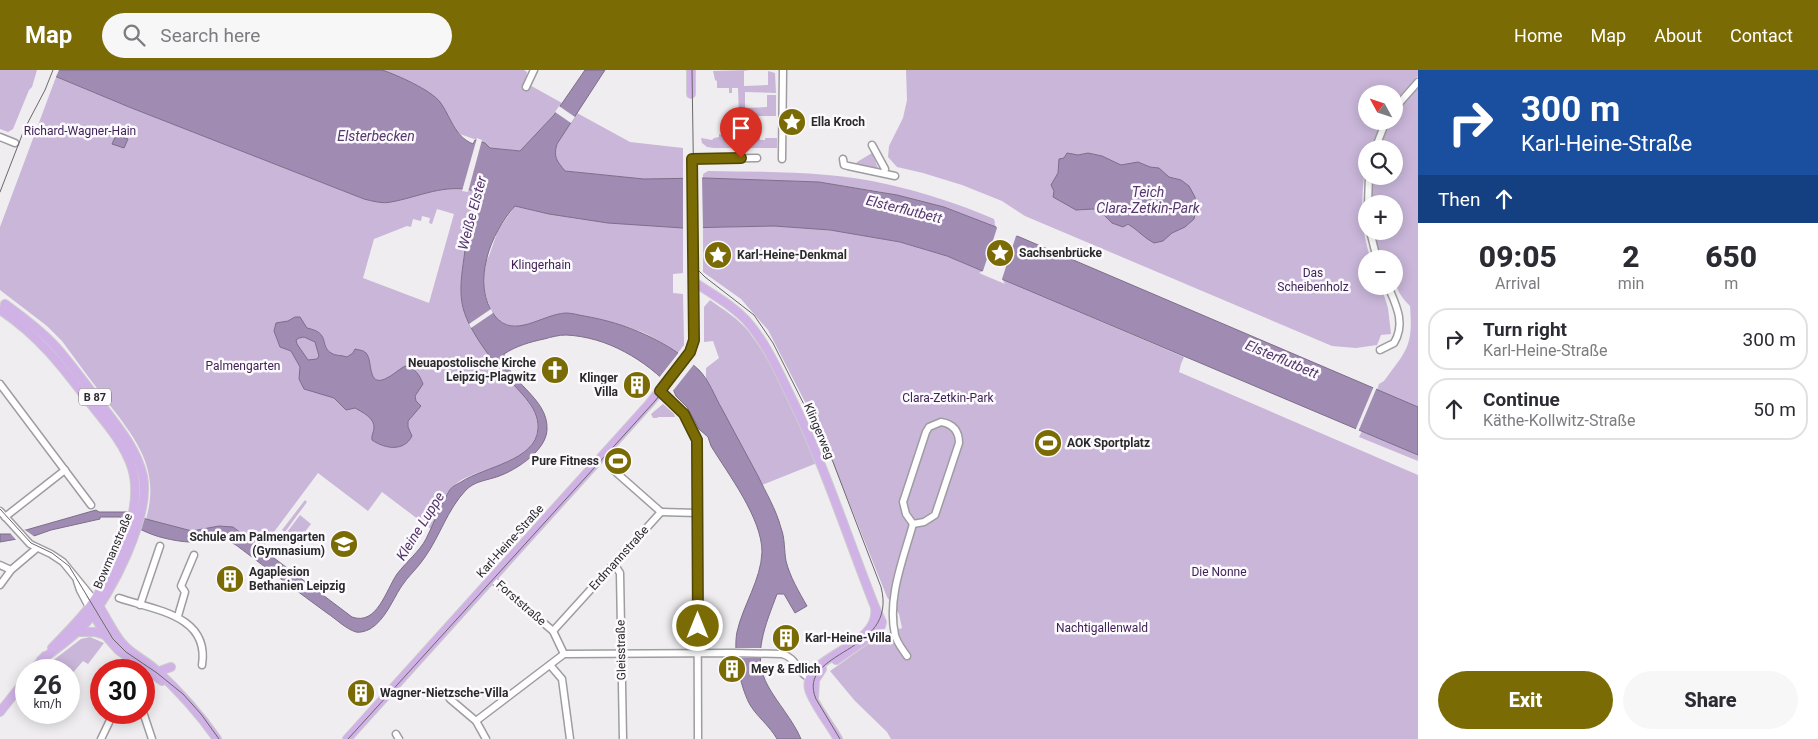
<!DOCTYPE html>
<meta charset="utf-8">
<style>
:root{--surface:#fff;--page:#f7f7f7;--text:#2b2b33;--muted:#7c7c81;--line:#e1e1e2;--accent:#7b6b04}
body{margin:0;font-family:Roboto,sans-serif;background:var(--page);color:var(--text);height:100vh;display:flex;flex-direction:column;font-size:19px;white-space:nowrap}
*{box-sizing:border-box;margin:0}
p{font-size:16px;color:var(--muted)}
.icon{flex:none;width:28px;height:28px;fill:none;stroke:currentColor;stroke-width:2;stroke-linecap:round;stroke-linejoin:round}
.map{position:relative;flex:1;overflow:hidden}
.sheet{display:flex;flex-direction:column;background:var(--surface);width:400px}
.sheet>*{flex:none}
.top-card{background:#1a4fa0;color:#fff;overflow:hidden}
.needle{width:32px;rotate:310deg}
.fabs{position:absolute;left:1358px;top:15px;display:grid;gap:10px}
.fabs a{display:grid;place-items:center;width:45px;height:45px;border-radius:50%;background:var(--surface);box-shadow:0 2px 12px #0003;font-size:25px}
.speed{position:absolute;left:15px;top:589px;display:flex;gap:10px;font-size:25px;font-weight:700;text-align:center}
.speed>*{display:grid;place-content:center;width:65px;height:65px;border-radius:50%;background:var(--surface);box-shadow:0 2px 12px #0003;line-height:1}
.speed small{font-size:12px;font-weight:400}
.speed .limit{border:8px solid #d22;background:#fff;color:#111}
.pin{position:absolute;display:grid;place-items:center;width:42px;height:42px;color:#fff;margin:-51px -21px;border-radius:50% 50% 50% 0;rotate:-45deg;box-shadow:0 0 5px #0007}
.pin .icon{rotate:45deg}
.me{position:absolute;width:55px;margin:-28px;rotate:0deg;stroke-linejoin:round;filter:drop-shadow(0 0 4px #0008)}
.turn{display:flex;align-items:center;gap:18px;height:105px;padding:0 20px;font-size:22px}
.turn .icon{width:65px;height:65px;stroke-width:2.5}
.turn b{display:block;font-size:35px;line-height:42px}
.then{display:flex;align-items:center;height:48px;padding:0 20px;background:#0003;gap:10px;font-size:19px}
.eta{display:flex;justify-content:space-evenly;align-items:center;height:85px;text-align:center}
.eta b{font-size:30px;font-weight:800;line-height:35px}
.primary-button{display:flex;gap:10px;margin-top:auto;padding:10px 20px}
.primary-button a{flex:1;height:58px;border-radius:30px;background:var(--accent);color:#fff;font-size:20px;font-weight:800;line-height:58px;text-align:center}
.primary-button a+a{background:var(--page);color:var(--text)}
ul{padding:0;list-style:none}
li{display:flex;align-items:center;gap:15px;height:62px;margin:0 10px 8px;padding:0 10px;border:2px solid var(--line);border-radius:20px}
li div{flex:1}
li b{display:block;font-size:19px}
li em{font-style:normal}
header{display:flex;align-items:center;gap:30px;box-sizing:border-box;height:70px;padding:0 25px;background:var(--accent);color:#fff}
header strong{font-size:24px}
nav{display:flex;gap:28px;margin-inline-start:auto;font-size:18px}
.search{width:350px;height:45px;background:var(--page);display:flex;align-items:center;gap:12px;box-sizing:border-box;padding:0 18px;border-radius:28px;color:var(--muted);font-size:19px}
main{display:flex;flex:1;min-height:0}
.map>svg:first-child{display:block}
</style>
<header>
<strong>Map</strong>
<div class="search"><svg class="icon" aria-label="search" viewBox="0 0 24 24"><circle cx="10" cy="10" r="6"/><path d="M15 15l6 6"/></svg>Search here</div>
<nav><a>Home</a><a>Map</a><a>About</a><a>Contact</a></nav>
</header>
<main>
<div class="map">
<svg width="1418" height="669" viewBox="0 0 1418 669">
<rect width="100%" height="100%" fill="#efedf0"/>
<g fill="#c9b6d9" fill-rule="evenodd">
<path d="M0 0H37L32 17 29 20 13 59 8 62 0 59Z"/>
<path d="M382 0H524L527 2 526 13 562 33 554 45 520 81 490 78 485 73 460 64Z"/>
<path d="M750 0 744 1V16L768 15V1L775 3 776 23 745 22V38L767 37V25H776V46H739L738 18H732V23H729V18H717V11L715 10 713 1Z"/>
<path d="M906 0H1418V6L1394 32V24H1366V51H1382L1370 79H1366C1366 88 1364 97 1364 106 1361 135 1361 162 1371 189H1366V216H1381L1388 238 1391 264 1381 265 1377 275 1356 278 1332 276 1025 146 1002 131 962 115 923 103 897 97 888 87 889 76 903 48 907 30Z"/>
<path d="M56 7 129 37 364 129 444 119 459 118 475 121 477 124 466 174 463 178 465 179C463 197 459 215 462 233 466 255 483 277 497 295 511 314 548 342 535 369 520 400 474 395 451 418 445 424 435 449 431 459L382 422 368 441 318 403 262 478 233 457 219 456 192 461 146 449C161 398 135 368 106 330 91 311 77 291 62 271L47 256 0 220V157ZM437 139 454 144 429 233 363 208 374 169 407 156 411 157 413 149 421 151 422 146 430 148 429 153 432 154Z"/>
<path d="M1418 17V337L1377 320 1379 314 1384 311C1408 279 1413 276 1410 236 1394 220 1394 210 1394 189H1382L1377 178 1374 161H1394V134H1371L1373 106H1394V79H1379L1391 51H1394C1394 39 1410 26 1418 17Z"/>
<path d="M577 43 630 72 683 78V109H644L565 101C562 98 557 93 555 89 550 78 571 52 577 43Z"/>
<path d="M739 58H746L751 63 760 64V70H765V68H777V78H714L707 77 702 73 701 68 712 70 714 68 719 67V64L738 67Z"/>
<path d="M872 83 878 98 856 94 857 92Z"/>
<path d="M708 101C767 102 828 101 886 114 923 122 959 134 994 149L996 157 944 137 882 122 819 112 703 108V104Z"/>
<path d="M515 136C570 150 626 154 683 158V203L673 204V223L683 224 684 270V275L678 283C667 276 654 267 642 262 623 255 603 249 583 246 577 245 570 243 564 243 545 246 524 262 505 254 486 245 476 201 489 186L498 160Z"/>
<path d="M774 156 830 160 900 172 947 186 1184 287 1181 294 1179 302 1418 405V669H891L887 662 855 631 830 601 881 565 902 558 899 544 887 527 822 365 768 260 741 229 703 202V158Z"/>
<path d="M710 230C724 240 739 249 749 262 779 301 797 349 817 393L762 415 706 310V298L719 288 713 271 704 272V237Z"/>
<path d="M0 233 21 249 57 281 97 334 130 380 138 403 140 422H138L136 402 96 335 47 274 26 254 0 236Z"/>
<path d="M663 334 674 344 675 347H658L657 348H653L651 344Z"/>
<path d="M1362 361 1418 385V391L1359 367Z"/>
<path d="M305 430 307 432 285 462 282 460Z"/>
<path d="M300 445 311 454 293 477 282 469Z"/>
<path d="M90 567 104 573 88 594 83 591 70 606 69 600H61L51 592 81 569Z"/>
</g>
<g fill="#a08bb2" stroke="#7d6e8a" fill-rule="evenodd">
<path d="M40 0H382C397 5 431 20 440 32 451 47 454 66 473 74L475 70 485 73 490 78 520 81 554 45 585 0H605L557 74C553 87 557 91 565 101L644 109 705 108 819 112 897 125 944 137 996 157 1418 337V385L947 186 900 172 830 160 774 156 683 158 608 153 549 144 515 136C491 162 470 214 495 246 514 270 542 244 566 243 572 243 578 245 584 246 626 253 668 271 699 300 709 310 715 327 722 339 734 361 746 384 758 406 766 423 776 439 781 458 785 468 784 480 786 491 790 507 799 522 807 536L795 543 784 524H777C766 554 751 586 768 616 778 634 793 650 801 669H777C770 656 755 645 749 633 740 615 733 582 737 562 743 535 761 510 762 482 762 448 728 404 711 376L708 367 699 359 687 337 676 326 673 319C645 290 608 267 566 265 559 265 551 267 544 269 530 272 516 276 504 284 505 311 549 327 547 360 546 382 512 403 493 408 483 411 474 412 466 420 447 440 440 466 425 487 418 498 408 506 401 517 392 531 385 550 370 559 366 561 360 563 356 562 346 559 336 549 327 543 298 522 269 500 240 478 230 470 217 465 205 468 200 469 195 472 191 472 183 472 172 470 164 468 150 465 136 457 123 451L120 447H100V449L51 460 34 466 0 472V464H10L26 460 96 440 99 442H129L146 449 192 461 219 456 233 457 352 547C377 556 386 520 397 504 406 492 419 482 426 469 434 453 440 436 449 421 451 417 457 414 461 412 483 397 537 391 538 358 539 336 516 319 504 304 489 286 466 257 462 233 459 215 463 197 465 180L463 178 466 174 477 125 475 121C445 113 419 127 391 132 383 134 372 131 364 129L129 37Z"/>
<path d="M116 65 128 69 124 78 112 74Z"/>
<path d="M1067 83 1078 85 1088 83 1102 86 1121 95 1138 92 1150 97 1159 98 1169 107 1181 110 1189 116 1195 127 1196 138 1194 149 1185 157 1172 163 1163 171 1154 173C1144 168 1138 160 1128 154L1123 157 1112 153 1100 141 1093 139 1076 140 1053 127 1054 121 1051 115 1058 103 1059 89 1064 88Z"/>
<path d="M295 247H300L307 258C331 263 319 275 331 283 335 286 342 285 347 287L353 283 355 279C359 280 363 280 366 283 373 290 367 317 385 309 392 306 398 300 405 296 416 299 419 304 423 314L415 326 416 331 421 336 408 351V357L412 366C404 382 385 379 372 370 371 365 374 362 374 358 375 348 362 342 355 338L346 340 334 328 304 319 299 309 300 297 291 281 280 277 274 261 276 253 288 251ZM304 267 315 272 319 286 317 289 308 290 297 274 296 270 299 268Z"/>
</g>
<g fill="#efedf0">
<path d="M38 0H59L55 9 39 2Z"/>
<path d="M559 36 575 47 571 53 555 42Z"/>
<path d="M477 68 482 70 468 122 462 121Z"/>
<path d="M683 106H702L703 160 683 161Z"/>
<path d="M994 153 1020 164 1016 166 1002 209 1005 214 979 203 983 201 997 158Z"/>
<path d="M491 239 493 243 471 258 469 254Z"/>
<path d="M680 281 695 293 672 322 658 309Z"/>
<path d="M1374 316 1377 317 1358 362 1355 361Z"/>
<path d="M25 460 35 467 17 471 10 463Z"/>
<path d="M735 578H763L762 588H735Z"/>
</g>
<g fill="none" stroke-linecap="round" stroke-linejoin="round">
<defs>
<g id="minor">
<path d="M526 17 534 0"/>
<path d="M1394 39 1418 12"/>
<path d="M0 67 15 73"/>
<path d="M872 75 885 99 884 103"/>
<path d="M1375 79 1386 51"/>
<path d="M692 89 757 88"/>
<path d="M782 89 783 0"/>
<path d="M843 89 844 95 848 96 895 106"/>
<path d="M1368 134 1369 106"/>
<path d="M1370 161 1377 189"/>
<path d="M1380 280 1394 273C1406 253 1396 235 1388 216"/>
<path d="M0 314 91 435"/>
<path d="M660 321 683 344 697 370 698 669"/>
<path d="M941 352C953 354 959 361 959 373L935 445 924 452 913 454 906 444 903 432 926 362 929 357Z"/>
<path d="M610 397 661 442"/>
<path d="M0 441 30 474 51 484 63 492 94 530"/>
<path d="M661 442 698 443"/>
<path d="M5 447 65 400"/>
<path d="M614 494 620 503 623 669"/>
<path d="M0 495 11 500"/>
<path d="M492 509 553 561 564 584"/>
<path d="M77 511 80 520 89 537"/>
<path d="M0 515 11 500 37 478"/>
<path d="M119 528C154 540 210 545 202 595"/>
<path d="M140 535 160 476"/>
<path d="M178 546 185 522 181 516 194 485"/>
<path d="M553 561 661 442"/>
<path d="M907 586C903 580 897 573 895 565 887 528 903 490 913 454"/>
<path d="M550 595 562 609 570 669"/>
<path d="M129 600 127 594 131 590"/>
<path d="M448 625 450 629 476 651 486 669"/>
<path d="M143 642 152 669"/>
<path d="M476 651 564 584 733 583 782 584C798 588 797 605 814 610"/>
<path d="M396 664 399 669"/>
<path d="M101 669 114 642"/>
</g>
<g id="major">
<path d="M691 0V24"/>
<path d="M694 212C712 224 731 234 746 250 765 271 778 300 790 325 824 394 847 466 875 537 882 578 801 585 809 619 812 632 831 656 838 669"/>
<path d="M5 234C23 247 42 261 57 278 70 293 82 309 94 325 112 350 136 375 143 406 151 445 112 525 85 554 73 568 56 579 41 590"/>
<path d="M0 240C38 265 62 296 89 332 105 352 124 373 132 398 145 440 115 502 90 536 79 551 65 564 52 578"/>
<path d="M97 533C106 546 112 561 122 573 131 584 145 590 155 599 179 621 199 643 217 669"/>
<path d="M92 541 105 565 118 580 162 611"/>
<path d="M78 562H95L105 565"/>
<path d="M836 590 877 562 881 556 882 552 876 539"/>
<path d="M33 600 45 586"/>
<path d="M154 603 171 597"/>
<path d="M814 628 815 610 822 599"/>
<path d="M0 642 26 609"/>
<path d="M347 669 649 334 691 282 694 267 692 89"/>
</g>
</defs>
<use href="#minor" stroke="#9e9ca0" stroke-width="9"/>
<use href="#major" stroke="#ccc" stroke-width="10"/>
<use href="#minor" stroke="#fff" stroke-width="6"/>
<use href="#major" stroke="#d0b2e6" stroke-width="8"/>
<g stroke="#6a686a" stroke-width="1">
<path d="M0 122 24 60 45 20 53 0"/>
<path d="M696 194 698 200 705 207 754 245 773 273 833 392 881 517C899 585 795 579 816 629L840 669"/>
<path d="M0 439 31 473 52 483 69 496 113 569 126 582 157 603 183 624 201 644 219 669"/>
<path d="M348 669 655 331 692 284 695 276 696 268 692 0"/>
</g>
</g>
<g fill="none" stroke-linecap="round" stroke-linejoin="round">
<defs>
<path id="route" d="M698 556 697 370 684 344 660 321 690 282 694 270 692 89 741 88"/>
</defs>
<use href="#route" stroke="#504603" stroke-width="12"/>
<use href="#route" stroke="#7b6b04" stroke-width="9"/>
</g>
<defs>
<symbol id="sight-disc" viewBox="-11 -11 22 22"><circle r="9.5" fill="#7b6b04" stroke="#fcfafe"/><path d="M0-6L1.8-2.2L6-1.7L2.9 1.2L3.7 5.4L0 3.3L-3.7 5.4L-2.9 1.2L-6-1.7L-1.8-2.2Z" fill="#fff"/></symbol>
<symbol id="church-disc" viewBox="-11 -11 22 22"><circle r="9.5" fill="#7b6b04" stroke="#fcfafe"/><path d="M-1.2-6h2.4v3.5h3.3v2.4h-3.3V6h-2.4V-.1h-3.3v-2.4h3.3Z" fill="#fff"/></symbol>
<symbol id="building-disc" viewBox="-11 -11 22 22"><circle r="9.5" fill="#7b6b04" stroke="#fcfafe"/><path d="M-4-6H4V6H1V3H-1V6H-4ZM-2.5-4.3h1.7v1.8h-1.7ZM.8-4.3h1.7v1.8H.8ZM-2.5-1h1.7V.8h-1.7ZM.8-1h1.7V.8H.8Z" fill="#fff"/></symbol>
<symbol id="stadium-disc" viewBox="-11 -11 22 22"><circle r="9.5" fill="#7b6b04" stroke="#fcfafe"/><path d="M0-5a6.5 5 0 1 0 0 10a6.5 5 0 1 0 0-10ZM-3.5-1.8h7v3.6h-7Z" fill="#fff"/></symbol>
<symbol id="school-disc" viewBox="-11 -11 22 22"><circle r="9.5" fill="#7b6b04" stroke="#fcfafe"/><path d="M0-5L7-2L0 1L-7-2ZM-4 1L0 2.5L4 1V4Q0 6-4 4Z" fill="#fff"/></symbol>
</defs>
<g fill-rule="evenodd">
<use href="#sight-disc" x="776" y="36" width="32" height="32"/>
<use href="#sight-disc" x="984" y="167" width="32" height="32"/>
<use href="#sight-disc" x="702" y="169" width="32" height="32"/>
<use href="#church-disc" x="539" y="284" width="32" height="32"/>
<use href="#building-disc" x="621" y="299" width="32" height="32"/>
<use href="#stadium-disc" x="1032" y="357" width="32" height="32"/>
<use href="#stadium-disc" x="602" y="375" width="32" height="32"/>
<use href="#school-disc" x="328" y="458" width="32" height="32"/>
<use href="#building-disc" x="214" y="493" width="32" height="32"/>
<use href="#building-disc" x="770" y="552" width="32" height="32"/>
<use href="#building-disc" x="716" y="583" width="32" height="32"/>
<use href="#building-disc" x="345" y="607" width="32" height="32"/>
</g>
<g text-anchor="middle" stroke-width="5" stroke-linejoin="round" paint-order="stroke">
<rect fill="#fcfafe" stroke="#6a686a" stroke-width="1" x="79" y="318.5" width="32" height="17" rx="4"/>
<g font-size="11" font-weight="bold" fill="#2b2a2b">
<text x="95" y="331">B 87</text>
</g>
<g font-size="12" font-weight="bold" fill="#2b2a2b" stroke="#fcfafe" text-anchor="start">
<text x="811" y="56">Ella Kroch</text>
<text x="1019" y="187">Sachsenbrücke</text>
<text x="737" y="189">Karl-Heine-Denkmal</text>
<text x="536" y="297" text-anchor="end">Neuapostolische Kirche<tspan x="536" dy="14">Leipzig-Plagwitz</tspan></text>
<text x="618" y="312" text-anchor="end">Klinger<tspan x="618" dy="14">Villa</tspan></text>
<text x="1067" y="377">AOK Sportplatz</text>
<text x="599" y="395" text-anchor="end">Pure Fitness</text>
<text x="325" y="471" text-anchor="end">Schule am Palmengarten<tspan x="325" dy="14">(Gymnasium)</tspan></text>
<text x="249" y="506">Agaplesion<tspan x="249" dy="14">Bethanien Leipzig</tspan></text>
<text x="805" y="572">Karl-Heine-Villa</text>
<text x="751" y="603">Mey &amp; Edlich</text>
<text x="380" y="627">Wagner-Nietzsche-Villa</text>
</g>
<g font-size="12" fill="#402356" stroke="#fcfafe">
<text x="80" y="65">Richard-Wagner-Hain</text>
<text x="541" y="199">Klingerhain</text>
<text x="1313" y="207">Das<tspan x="1313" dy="14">Scheibenholz</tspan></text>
<text x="243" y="300">Palmengarten</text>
<text x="948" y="332">Clara-Zetkin-Park</text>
<text x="1219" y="506">Die Nonne</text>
<text x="1102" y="562">Nachtigallenwald</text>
</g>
<g font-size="12" fill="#2b2a2b" stroke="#fcfafe">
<text transform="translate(819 361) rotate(67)" y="4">Klingerweg</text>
<text transform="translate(510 471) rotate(-48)" y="4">Karl-Heine-Straße</text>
<text transform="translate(113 481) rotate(-67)" y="4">Bowmanstraße</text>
<text transform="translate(619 488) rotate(-48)" y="4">Erdmannstraße</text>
<text transform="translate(521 533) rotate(41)" y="4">Forststraße</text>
<text transform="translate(621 580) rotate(-91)" y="4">Gleisstraße</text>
</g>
<g font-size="14" font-style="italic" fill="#55376c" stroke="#fcfafe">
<text x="376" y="71">Elsterbecken</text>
<text x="1148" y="127">Teich<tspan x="1148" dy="16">Clara-Zetkin-Park</tspan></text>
<text transform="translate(904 139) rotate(14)" y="5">Elsterflutbett</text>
<text transform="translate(472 143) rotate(-75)" y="5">Weiße Elster</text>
<text transform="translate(1282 289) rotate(23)" y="5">Elsterflutbett</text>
<text transform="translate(420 456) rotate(-58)" y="5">Kleine Luppe</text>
</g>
</g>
</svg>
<div class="fabs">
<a><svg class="needle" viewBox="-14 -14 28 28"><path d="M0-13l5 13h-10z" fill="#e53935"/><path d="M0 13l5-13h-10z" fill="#7c7c81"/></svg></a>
<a><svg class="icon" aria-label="search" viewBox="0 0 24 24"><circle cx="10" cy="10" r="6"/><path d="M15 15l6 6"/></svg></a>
<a>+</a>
<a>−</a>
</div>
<div class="speed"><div>26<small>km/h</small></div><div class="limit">30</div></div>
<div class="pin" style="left:741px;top:88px;background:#d93025"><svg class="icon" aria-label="arrive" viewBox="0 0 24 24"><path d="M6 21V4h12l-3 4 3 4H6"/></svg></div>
<svg class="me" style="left:698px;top:556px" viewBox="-20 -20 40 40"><circle r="17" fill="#7b6b04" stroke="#fff" stroke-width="3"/><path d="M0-11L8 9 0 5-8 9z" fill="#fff"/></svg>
</div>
<section class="sheet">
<div class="top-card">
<div class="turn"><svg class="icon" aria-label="right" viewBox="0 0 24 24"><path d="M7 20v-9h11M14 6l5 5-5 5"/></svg><div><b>300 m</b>Karl-Heine-Straße</div></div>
<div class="then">Then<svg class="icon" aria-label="ahead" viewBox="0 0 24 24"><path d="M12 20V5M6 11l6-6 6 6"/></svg></div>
</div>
<div class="eta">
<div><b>09:05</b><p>Arrival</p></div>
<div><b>2</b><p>min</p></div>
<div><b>650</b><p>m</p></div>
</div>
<ul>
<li><svg class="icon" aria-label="right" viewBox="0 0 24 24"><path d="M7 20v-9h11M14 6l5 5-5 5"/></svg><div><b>Turn right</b><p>Karl-Heine-Straße</p></div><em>300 m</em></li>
<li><svg class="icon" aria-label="ahead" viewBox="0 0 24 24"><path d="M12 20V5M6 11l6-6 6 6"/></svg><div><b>Continue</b><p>Käthe-Kollwitz-Straße</p></div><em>50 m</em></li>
</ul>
<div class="primary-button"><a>Exit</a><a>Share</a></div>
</section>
</main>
